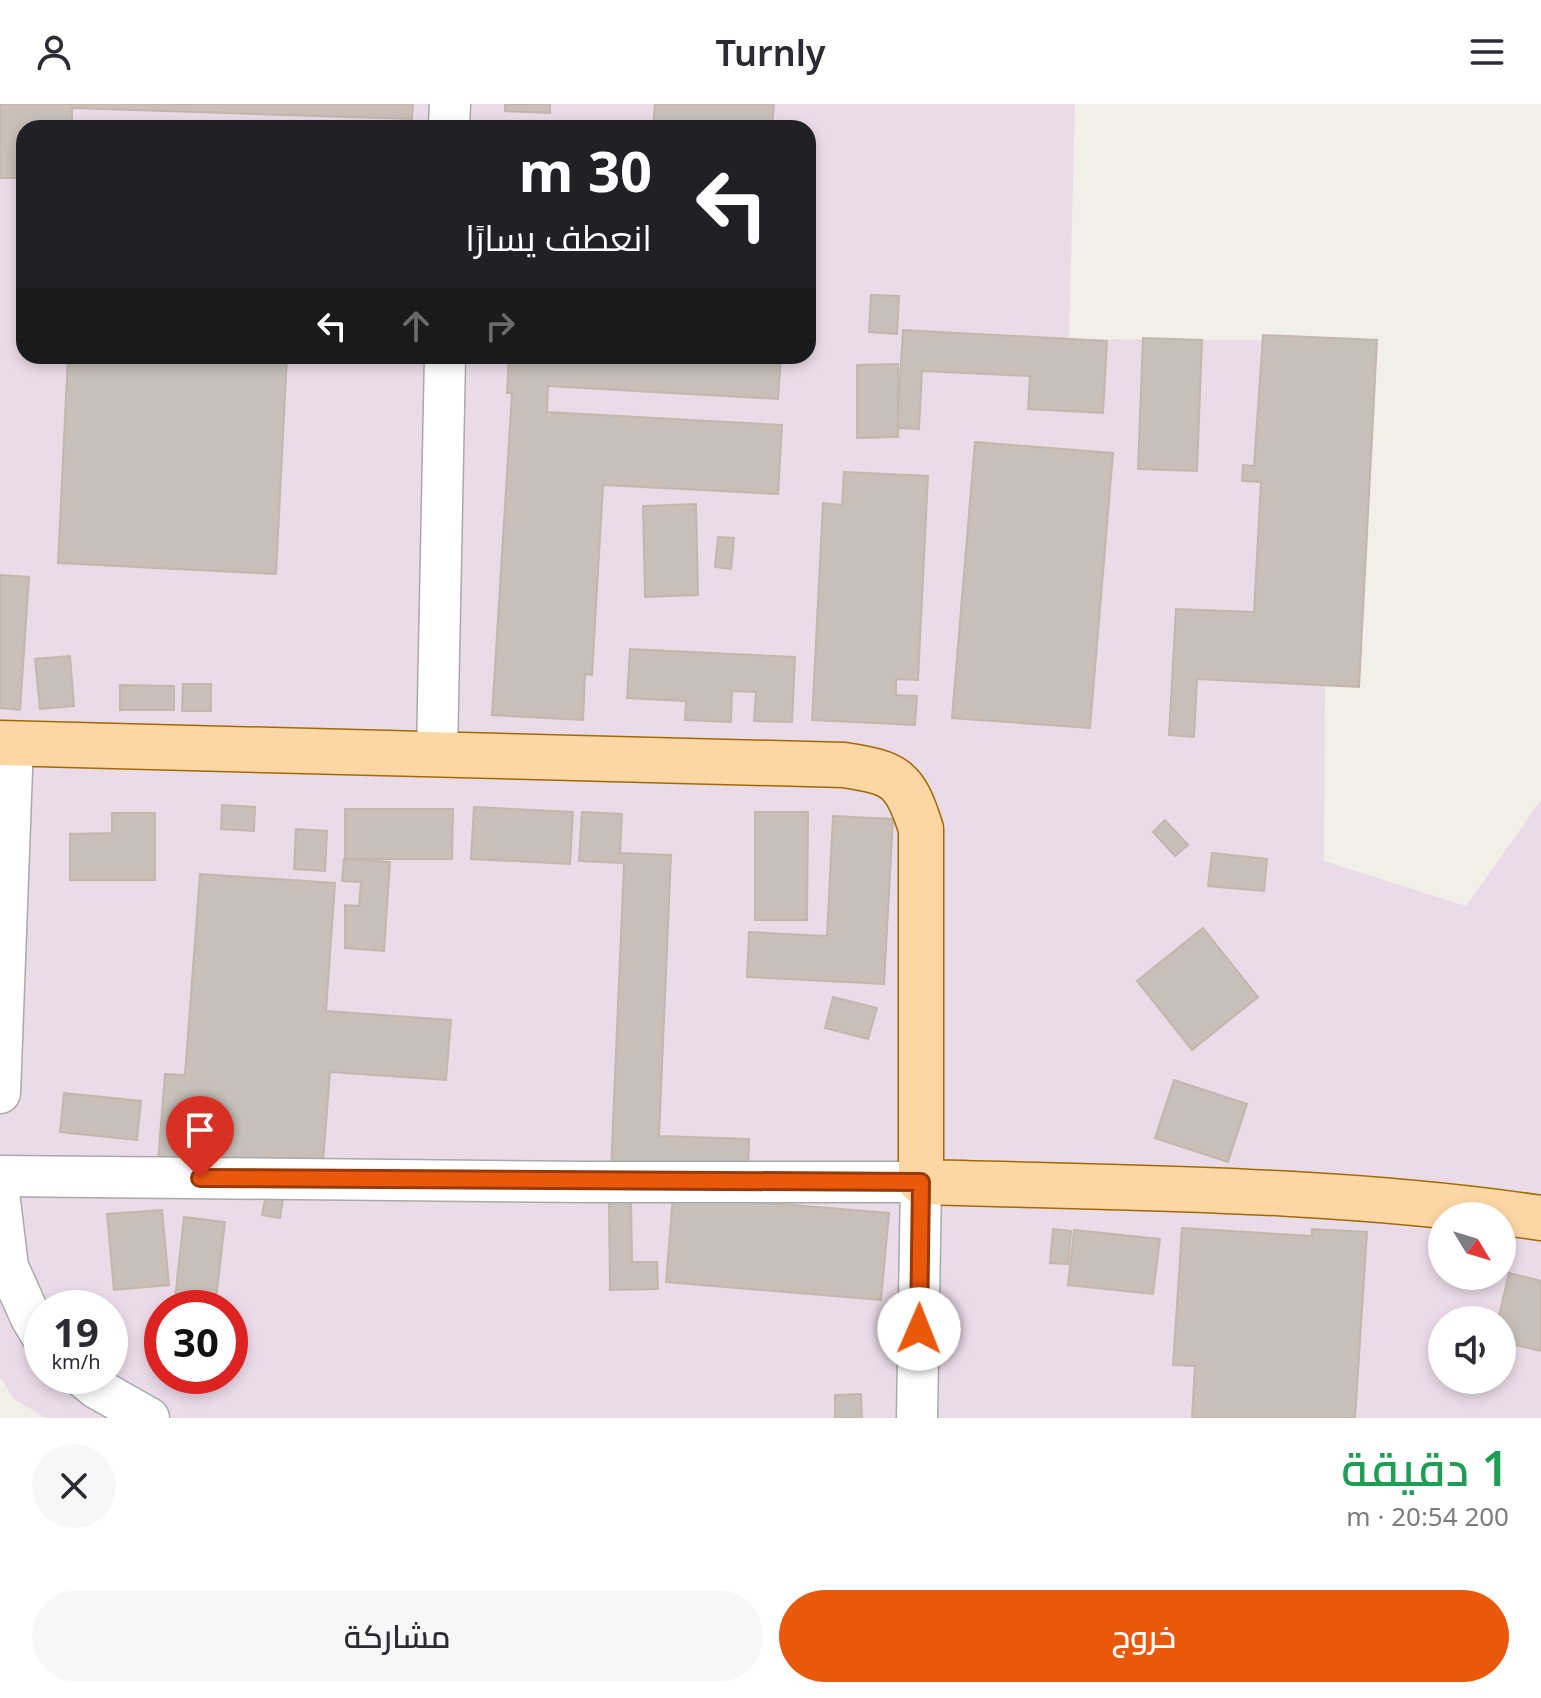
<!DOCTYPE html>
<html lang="ar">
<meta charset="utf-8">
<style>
:root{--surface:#fff;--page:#f7f7f7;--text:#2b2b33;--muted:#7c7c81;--accent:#ea580c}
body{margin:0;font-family:"Noto Sans",Cairo,sans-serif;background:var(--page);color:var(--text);direction:rtl;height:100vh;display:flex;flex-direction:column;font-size:30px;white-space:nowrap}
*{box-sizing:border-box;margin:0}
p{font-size:26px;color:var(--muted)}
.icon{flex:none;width:44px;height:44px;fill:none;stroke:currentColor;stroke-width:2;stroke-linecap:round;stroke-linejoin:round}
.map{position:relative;height:1314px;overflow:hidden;direction:ltr}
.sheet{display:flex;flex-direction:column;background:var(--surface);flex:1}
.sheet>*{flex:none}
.guide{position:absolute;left:16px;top:16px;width:800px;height:244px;border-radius:24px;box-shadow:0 4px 12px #0003;direction:rtl;background:#202124;color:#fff;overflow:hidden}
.needle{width:52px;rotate:128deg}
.fabs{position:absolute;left:1428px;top:1098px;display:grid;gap:16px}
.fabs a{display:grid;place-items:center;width:88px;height:88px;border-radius:50%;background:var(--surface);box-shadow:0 4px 12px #0003;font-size:40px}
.speed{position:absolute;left:24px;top:1186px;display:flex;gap:16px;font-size:40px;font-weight:700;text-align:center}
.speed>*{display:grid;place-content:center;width:104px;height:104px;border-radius:50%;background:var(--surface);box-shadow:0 4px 12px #0003;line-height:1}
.speed small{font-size:20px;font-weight:400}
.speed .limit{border:12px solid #d22;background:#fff;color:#111}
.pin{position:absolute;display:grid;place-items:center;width:68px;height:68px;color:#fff;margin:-82px -34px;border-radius:50% 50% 50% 0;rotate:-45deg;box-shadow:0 0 8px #0007}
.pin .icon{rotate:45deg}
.me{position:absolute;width:88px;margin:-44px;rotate:1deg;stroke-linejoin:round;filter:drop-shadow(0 0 6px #0008)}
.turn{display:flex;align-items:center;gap:28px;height:168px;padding:0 32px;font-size:36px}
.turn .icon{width:104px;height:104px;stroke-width:2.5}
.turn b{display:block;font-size:56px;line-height:68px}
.lanes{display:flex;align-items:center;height:76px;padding:0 32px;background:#0003;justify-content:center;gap:40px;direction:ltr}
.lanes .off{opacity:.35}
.round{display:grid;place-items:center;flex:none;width:84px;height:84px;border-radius:42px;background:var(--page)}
.headline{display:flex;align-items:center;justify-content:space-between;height:136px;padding:0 32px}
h1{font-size:48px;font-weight:600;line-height:60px;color:#1e9e55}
.button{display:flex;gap:16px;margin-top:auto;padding:16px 32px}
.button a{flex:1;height:92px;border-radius:48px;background:var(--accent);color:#fff;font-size:32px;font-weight:600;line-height:92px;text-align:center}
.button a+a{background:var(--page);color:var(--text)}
header{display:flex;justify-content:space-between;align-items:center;height:104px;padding:0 32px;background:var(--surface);font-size:36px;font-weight:600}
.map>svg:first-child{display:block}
</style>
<header><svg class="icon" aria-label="menu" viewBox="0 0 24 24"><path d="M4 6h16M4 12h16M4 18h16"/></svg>Turnly<svg class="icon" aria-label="person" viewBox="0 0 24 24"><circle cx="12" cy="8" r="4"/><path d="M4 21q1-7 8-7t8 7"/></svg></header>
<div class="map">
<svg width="1541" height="1314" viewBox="0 0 1541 1314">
<rect width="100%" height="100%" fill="#f2efe9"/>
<path fill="#ebdbe8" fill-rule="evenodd" d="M0 0H1075L1069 235 1327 237 1324 757 1466 802 1541 696V1314H46L14 1295 0 1273ZM24 24H808V252H24ZM1442 1112H1502V1172H1442ZM42 1204H110V1272H42ZM162 1204H230V1272H162ZM1442 1216H1502V1276H1442Z"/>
<g fill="#c7bfb8" stroke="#c4b6ab" stroke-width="2">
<path d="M0 0H413L412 15 72 4V24H24V74H0Z"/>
<path d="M505 0H550V9L505 7Z"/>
<path d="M655 0H774L772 24H653Z"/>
<path d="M871 191 899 192 897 230 869 228Z"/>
<path d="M903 226 1107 237 1103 309 1028 305 1030 272 922 267 919 325 897 324Z"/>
<path d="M1263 231 1377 236 1359 583 1197 575 1194 633 1169 631 1176 505 1254 508 1261 378 1242 377 1243 361 1254 362Z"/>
<path d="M1143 234 1202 236 1197 367 1138 365Z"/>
<path d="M68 252H287L276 470 58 459Z"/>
<path d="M509 252H781L778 295 548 282 547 308 782 321 778 390 603 381 592 571 585 570 583 616 492 611 512 289H507Z"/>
<path d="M898 260V333L857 334V261Z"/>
<path d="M975 338 1113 349 1090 624 952 614Z"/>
<path d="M844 368 928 372 918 576 896 575V591L917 592 915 621 812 616 823 399 842 401Z"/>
<path d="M696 400 698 491 645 493 643 402Z"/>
<path d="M718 433 734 434 731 465 715 463Z"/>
<path d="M0 471 29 473 20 606 0 604Z"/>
<path d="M630 545 795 553 792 618 754 617 756 588 732 587 731 618 685 616 686 597 627 594Z"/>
<path d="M70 552 74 602 40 605 35 555Z"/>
<path d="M183 580H211V607H182Z"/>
<path d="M120 581 174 582V606H120Z"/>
<path d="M222 701 255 703 254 727 221 725Z"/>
<path d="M474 703 573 708 570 760 471 755Z"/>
<path d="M345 705H453L452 755H345Z"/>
<path d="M582 708 622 710 620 749 671 751 659 1032 749 1035 748 1073 611 1067 624 759 579 757Z"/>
<path d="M755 708H808L807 816H755Z"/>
<path d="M112 709H155V776H70V730L112 729Z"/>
<path d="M833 712 893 715 884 880 747 873 749 828 827 832Z"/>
<path d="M1165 716 1188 741 1175 752 1153 728Z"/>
<path d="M296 725 327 727 325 767 294 765Z"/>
<path d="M1212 749 1267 755 1264 787 1208 782Z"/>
<path d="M344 755 390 758 384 847 345 844V801L359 802 361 778 342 777Z"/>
<path d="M200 770 335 779 326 907 451 916 446 976 330 968 322 1070 158 1058 165 970 185 971Z"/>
<path d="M1203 824 1258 893 1192 946 1137 877Z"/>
<path d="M833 893 877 904 868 935 825 924Z"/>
<path d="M1174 976 1247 1000 1228 1058 1155 1034Z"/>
<path d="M64 989 141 997 137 1036 60 1028Z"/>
<path d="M673 1091 889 1109 881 1196 666 1178Z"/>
<path d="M266 1092 283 1095 280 1114 262 1111Z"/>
<path d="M631 1095 632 1158H657L658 1185 610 1186 609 1096Z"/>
<path d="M162 1106 169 1181 114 1186 107 1110Z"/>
<path d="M184 1113 225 1118 215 1204H174Z"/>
<path d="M1182 1124 1312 1132V1125L1367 1128 1355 1314H1192L1195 1262 1173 1261Z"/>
<path d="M1053 1125 1071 1127 1068 1160 1050 1159Z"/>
<path d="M1074 1126 1160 1135 1153 1190 1068 1181Z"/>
<path d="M1509 1169 1541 1177V1247L1502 1238V1216H1498Z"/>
<path d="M861 1290 862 1314H835V1291Z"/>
</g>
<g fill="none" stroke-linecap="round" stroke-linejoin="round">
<defs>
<g id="minor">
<path d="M449 24 450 0"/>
<path d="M437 649 445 252"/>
<path d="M0 989 13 639"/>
<path d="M0 1072 585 1078H921L917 1314"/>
<path d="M0 1097 8 1163 31 1214 42 1232"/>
<path d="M81 1272 96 1284 149 1314"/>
</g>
<path id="major" d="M0 639 844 661C896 669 905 674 921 725V1078C1127 1084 1336 1084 1541 1114"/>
</defs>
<use href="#minor" stroke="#a9a9a9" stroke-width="43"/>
<use href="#major" stroke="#a06b00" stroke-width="47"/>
<use href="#minor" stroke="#fff" stroke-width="40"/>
<use href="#major" stroke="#fcd6a4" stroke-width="44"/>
</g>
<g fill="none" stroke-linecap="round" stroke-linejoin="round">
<defs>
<path id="route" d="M200 1074 921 1078 919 1225"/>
</defs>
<use href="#route" stroke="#983908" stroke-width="20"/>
<use href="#route" stroke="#ea580c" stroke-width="14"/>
</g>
</svg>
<div class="fabs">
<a><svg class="needle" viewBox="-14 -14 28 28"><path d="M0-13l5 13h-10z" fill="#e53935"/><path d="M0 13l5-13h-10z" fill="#7c7c81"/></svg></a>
<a><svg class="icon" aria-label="sound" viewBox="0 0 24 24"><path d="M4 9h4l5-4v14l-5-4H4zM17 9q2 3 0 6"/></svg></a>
</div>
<div class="speed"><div>19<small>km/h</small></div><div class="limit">30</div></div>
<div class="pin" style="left:200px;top:1074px;background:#d93025"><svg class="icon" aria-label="arrive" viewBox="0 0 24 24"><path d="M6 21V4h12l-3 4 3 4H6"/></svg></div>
<svg class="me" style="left:919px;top:1225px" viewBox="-20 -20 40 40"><circle r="19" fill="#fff"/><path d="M0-13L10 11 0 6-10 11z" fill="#ea580c"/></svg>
<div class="guide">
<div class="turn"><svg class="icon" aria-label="left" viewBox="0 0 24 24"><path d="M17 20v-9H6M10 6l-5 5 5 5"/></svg><div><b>30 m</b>انعطف يسارًا</div></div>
<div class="lanes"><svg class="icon" aria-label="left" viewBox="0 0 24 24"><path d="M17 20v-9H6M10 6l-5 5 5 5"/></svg><svg class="icon off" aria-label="ahead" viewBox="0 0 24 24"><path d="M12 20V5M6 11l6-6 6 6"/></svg><svg class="icon off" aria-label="right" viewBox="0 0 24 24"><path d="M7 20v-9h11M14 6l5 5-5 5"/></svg></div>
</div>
</div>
<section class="sheet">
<div class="headline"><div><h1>1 دقيقة</h1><p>200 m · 20:54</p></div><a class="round"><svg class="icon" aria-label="close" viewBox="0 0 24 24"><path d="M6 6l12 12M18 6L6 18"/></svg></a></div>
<div class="button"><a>خروج</a><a>مشاركة</a></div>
</section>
